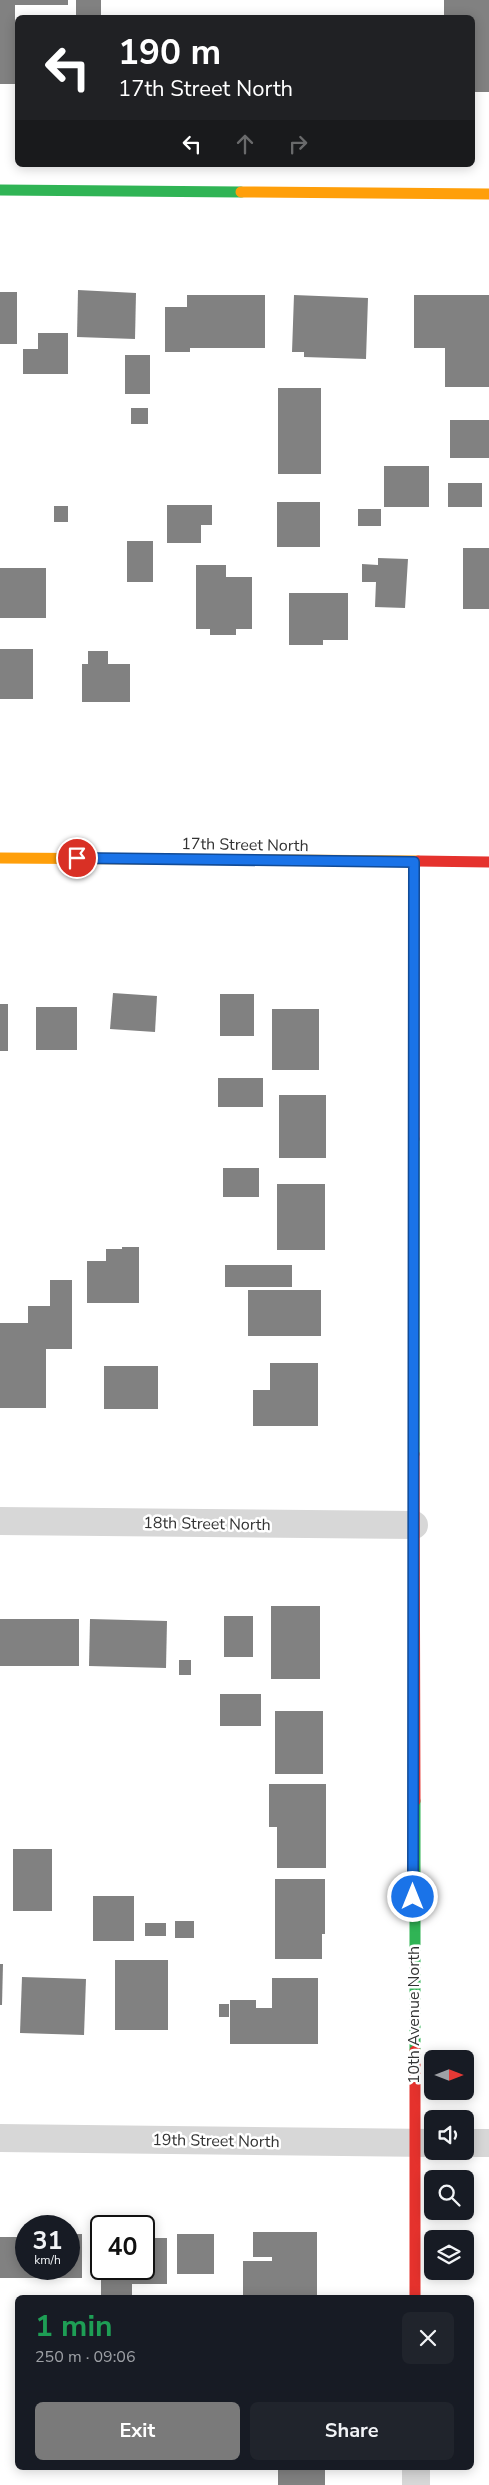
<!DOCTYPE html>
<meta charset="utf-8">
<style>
:root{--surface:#171b24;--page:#20242c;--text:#f1f3f6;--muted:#9ea1a6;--accent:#7a7a7a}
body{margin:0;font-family:"Nunito Sans",sans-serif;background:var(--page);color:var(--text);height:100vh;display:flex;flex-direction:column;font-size:19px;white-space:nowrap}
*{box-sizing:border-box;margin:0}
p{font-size:16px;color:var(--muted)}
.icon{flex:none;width:28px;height:28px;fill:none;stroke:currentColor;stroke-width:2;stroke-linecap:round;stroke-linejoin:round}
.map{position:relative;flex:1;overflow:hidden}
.side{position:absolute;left:15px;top:2295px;width:459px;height:175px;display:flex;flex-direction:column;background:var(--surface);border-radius:8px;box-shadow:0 2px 12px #0003}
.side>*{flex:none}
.banner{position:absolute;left:15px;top:15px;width:460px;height:152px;border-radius:8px;box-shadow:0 2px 12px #0003;background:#202124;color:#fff;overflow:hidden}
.needle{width:32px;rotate:90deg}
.buttons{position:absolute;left:424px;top:2050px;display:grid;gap:10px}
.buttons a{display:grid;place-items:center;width:50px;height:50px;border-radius:8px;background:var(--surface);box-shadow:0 2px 12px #0003;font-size:25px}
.speed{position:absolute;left:15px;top:2215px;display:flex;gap:10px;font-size:25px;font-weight:700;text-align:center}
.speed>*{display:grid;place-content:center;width:65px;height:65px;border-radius:50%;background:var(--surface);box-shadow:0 2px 12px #0003;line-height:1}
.speed small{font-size:12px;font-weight:400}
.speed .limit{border:2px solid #111;border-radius:8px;background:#fff;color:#111}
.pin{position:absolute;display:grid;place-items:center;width:42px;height:42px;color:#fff;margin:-21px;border:2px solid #fff;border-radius:50%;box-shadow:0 1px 5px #0007}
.me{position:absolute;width:55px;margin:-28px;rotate:0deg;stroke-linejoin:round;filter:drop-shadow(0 0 4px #0008)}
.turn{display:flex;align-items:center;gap:18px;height:105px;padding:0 20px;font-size:22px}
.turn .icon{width:65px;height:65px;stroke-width:2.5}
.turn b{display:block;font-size:35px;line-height:42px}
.lanes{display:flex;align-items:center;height:48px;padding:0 20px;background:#0003;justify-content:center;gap:25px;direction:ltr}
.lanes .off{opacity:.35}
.round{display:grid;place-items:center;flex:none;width:52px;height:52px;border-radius:8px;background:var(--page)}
.summary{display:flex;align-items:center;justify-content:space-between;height:85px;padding:0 20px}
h1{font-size:30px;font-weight:700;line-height:38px;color:#1e9e55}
.action{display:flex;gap:10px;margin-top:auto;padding:10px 20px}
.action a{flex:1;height:58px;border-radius:8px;background:var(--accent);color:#fff;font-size:20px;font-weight:700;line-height:58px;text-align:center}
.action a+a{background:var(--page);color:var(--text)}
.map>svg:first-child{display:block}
</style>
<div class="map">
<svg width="489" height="2485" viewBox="0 0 489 2485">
<rect width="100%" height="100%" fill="#fff"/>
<g fill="#818181">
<path d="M0 0H68V5H15V30H18V84H0Z"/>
<rect x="76" y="0" width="25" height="18"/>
<path d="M444 0H489V92H472V18H444Z"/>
<rect x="305" y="15" width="45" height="3"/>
<path d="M78 290 136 293 135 339 77 337Z"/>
<rect x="0" y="292" width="17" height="52"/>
<path d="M187 295H265V348H190V352H165V307H187Z"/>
<path d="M294 295 368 298 366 359 304 357V352H292Z"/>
<path d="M414 295H489V387H445V348H414Z"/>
<path d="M38 333H68V374H23V349H38Z"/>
<rect x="125" y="355" width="25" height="39"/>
<rect x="278" y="388" width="43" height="86"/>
<rect x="131" y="408" width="17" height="16"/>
<rect x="450" y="420" width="39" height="38"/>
<rect x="384" y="466" width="45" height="41"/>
<rect x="448" y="483" width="34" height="24"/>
<rect x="277" y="502" width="43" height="45"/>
<path d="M167 505H212V525H201V543H167Z"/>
<rect x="54" y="506" width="14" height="16"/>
<rect x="358" y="509" width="23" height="17"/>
<rect x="127" y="541" width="26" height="41"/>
<rect x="463" y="548" width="26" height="61"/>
<path d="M378 558 408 559 405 608 375 607 376 582H362V564L378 565Z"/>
<path d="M196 565H226V577H252V629H236V635H210V629H196Z"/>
<rect x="0" y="568" width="46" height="50"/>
<path d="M289 593H348V640H323V645H289Z"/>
<rect x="0" y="649" width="33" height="50"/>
<path d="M88 651H108V664H130V702H82V664H88Z"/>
<path d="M113 993 157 996 155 1032 110 1029Z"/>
<rect x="220" y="994" width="34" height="42"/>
<rect x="0" y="1004" width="8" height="47"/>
<rect x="36" y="1007" width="41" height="43"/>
<rect x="272" y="1009" width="47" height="61"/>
<rect x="218" y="1078" width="45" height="29"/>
<rect x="279" y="1095" width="47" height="63"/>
<rect x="223" y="1168" width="36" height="29"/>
<rect x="277" y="1184" width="48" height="66"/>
<path d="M122 1247H139V1303H87V1261H106V1249H122Z"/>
<rect x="225" y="1265" width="67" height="22"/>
<path d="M50 1280H72V1349H46V1408H0V1323H28V1306H50Z"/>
<rect x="248" y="1290" width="73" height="46"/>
<path d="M270 1363H318V1426H253V1390H270Z"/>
<rect x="104" y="1366" width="54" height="43"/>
<rect x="271" y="1606" width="49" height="73"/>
<rect x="224" y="1616" width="29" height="41"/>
<rect x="0" y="1619" width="79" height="47"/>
<path d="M90 1619 167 1621 166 1668 89 1666Z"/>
<rect x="179" y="1660" width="12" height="15"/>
<rect x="220" y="1694" width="41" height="32"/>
<rect x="275" y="1711" width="48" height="63"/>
<path d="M269 1784H326V1868H277V1827H269Z"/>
<rect x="13" y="1849" width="39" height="62"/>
<path d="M275 1879H325V1934H322V1959H275Z"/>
<rect x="93" y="1896" width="41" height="45"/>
<rect x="175" y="1921" width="19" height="17"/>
<rect x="145" y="1923" width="21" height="13"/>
<rect x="115" y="1960" width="53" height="70"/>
<path d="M0 1964H3L2 2005H0Z"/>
<path d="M22 1977 86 1979 84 2035 20 2033Z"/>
<path d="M272 1978H318V2044H230V2000H256V2008H272Z"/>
<rect x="219" y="2004" width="10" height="13"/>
<path d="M253 2232H317V2297H243V2261H272V2257H253Z"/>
<path d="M20 2234H26V2269H69V2234H82V2278H0V2237H20Z"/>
<rect x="177" y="2234" width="37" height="40"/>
<path d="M144 2238H167V2284H132V2298H101V2269H144Z"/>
<rect x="278" y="2468" width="47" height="17"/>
</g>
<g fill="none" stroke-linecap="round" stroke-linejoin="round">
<g stroke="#d7d7d7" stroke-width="28">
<path d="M0 1521 414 1525"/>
<path d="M0 2138 432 2143"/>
<path d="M465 2143H489"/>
<path d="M416 2468V2485"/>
</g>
<g stroke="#30b455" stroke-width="11">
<path d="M0 190 241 192"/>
<path d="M414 1139V1454"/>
<path d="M415 1801V2051"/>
</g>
<g stroke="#ff9f0a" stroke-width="11">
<path d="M241 192 489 194"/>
<path d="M0 858 418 861"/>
</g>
<g stroke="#e5322d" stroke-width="11">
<path d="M418 861 489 862"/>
<path d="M414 862V1139"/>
<path d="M414 1454 415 1801"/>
<path d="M415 2051V2298"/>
</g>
</g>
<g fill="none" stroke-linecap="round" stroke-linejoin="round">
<defs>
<path id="route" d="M77 858 414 862 413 1897"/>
</defs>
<use href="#route" stroke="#114b97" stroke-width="12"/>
<use href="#route" stroke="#1a73e8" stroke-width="9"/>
</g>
<g text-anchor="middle" stroke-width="5" stroke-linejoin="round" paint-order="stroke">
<g font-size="16" fill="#333" stroke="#fff">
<text transform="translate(245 844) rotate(1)" y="6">17th Street North</text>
<text transform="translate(207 1523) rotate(1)" y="6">18th Street North</text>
<text transform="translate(413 2015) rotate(-90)" y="6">10th Avenue North</text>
<text transform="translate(216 2140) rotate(1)" y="6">19th Street North</text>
</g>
</g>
</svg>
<div class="buttons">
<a><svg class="needle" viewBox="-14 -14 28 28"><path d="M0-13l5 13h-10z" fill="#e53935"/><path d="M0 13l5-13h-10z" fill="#9ea1a6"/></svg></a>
<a><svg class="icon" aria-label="sound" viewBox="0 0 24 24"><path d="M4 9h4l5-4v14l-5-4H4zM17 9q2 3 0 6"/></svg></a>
<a><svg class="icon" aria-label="search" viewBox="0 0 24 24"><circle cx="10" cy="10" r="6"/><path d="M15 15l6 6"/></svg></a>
<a><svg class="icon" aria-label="layers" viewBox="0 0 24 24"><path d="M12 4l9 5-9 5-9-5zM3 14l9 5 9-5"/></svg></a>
</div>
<div class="speed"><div>31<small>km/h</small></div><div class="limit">40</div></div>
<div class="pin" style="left:77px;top:858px;background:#d93025"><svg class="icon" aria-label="arrive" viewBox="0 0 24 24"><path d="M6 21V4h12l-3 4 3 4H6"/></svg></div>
<svg class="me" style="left:413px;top:1897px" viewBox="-20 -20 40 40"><circle r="17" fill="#1a73e8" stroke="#fff" stroke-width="3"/><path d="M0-11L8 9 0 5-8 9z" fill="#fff"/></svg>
<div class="banner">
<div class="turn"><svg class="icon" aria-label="left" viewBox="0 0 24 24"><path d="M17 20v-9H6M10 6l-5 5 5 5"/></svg><div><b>190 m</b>17th Street North</div></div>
<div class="lanes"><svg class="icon" aria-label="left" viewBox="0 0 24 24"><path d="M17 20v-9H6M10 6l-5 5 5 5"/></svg><svg class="icon off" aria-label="ahead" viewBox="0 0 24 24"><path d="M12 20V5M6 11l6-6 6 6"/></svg><svg class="icon off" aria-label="right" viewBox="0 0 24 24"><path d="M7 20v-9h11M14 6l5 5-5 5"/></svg></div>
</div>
<section class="side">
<div class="summary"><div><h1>1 min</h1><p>250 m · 09:06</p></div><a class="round"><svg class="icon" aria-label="close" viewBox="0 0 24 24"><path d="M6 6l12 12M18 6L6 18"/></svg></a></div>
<div class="action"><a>Exit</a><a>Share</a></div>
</section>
</div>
